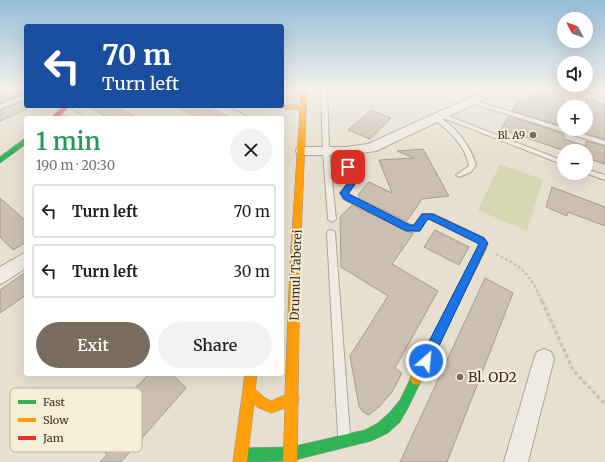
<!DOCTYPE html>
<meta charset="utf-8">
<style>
:root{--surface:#fff;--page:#f2f2f2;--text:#222;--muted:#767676;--line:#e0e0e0;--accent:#786c5e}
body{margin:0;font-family:Merriweather,serif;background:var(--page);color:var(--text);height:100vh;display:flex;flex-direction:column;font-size:15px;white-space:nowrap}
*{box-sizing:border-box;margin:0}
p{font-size:13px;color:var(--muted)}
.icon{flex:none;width:22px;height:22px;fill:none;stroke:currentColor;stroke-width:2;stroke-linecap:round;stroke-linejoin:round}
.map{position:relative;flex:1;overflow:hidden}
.drawer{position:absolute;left:24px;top:116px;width:260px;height:260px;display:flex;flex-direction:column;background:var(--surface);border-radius:4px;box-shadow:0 4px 16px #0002}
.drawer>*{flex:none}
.guide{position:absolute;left:24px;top:24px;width:260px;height:84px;border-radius:4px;box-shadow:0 4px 16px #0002;background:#1a4fa0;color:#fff;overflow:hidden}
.needle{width:26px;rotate:312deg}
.fabs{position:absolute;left:557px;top:12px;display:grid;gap:8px}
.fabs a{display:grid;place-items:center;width:36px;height:36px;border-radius:50%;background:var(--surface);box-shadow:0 4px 16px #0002;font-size:20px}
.pin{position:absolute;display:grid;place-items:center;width:34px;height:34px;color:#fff;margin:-17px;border-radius:8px;box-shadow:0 2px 6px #0006}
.me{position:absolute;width:44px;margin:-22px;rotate:27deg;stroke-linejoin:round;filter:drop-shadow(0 0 3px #0008)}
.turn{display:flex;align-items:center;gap:14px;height:84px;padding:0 12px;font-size:18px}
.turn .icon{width:52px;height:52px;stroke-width:2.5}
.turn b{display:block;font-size:28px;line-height:34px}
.round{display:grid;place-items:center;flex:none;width:42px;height:42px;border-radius:21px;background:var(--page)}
.summary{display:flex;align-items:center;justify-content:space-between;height:68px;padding:0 12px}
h1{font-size:24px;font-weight:600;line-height:30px;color:#1e9e55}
.cta{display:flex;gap:8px;margin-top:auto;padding:8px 12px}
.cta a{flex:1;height:46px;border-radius:24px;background:var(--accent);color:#fff;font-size:16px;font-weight:600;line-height:46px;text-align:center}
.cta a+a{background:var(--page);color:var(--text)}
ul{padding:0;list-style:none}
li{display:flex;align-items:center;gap:12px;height:54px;margin:0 8px 6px;padding:0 4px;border:2px solid var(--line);border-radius:4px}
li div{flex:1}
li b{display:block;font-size:15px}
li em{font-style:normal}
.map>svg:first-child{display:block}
</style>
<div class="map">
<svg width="605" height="462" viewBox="0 0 605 462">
<rect width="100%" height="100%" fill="#e7e0d1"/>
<g fill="#d6d7b3">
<path d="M403 89H437L440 94 407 96Z"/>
<path d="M500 164 543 180 527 231 478 210Z"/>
</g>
<g fill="#cbbfb2" stroke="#a89c90">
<path d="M13 89H26V93L0 103V94Z"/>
<path d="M536 89H553L564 92V127L512 111 519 99 529 102Z"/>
<path d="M586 98 605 104V139L586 134Z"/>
<path d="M26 100V110L0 121V110Z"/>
<path d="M87 106H115L138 118H109Z"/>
<path d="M174 106H200L226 118H199Z"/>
<path d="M371 110 391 118 370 139 348 130Z"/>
<path d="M509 116 564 134V139L586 146V141L605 146V164L586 158V151H565L501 129Z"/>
<path d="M423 149 449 196 422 199 407 221 358 198 360 196 358 195 369 182 392 193 379 160 414 158 397 151Z"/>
<path d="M552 187 605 207V226L568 212 567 216 546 207Z"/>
<path d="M0 198 26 221V242L13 250 0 237Z"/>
<path d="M352 205 413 234 392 264 438 291 395 368 402 373 392 392 379 407 369 415 363 412 359 406 350 356 388 296 341 267 340 217Z"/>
<path d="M435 230 469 247 459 265 424 247Z"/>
<path d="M26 272V295L0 313V290Z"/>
<path d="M485 278 513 293 447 462H400Z"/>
<path d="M149 374H172L186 388 121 462H100L107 455 90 434Z"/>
</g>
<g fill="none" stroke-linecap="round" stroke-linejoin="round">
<defs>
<g id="lane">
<path d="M321 89H327L329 151 336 219 332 222 328 219 323 151Z"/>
<path d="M26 94V98L0 109V105Z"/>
<path d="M473 100 605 141V145L471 103 470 102Z"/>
<path d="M443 114 564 161V165L441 117V115Z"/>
<path d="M436 116C454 123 471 147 476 165L471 172 459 177 456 175 469 166C466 146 449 131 434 119V117Z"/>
<path d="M345 149 348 151 355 184 348 193 349 195 413 226 414 225 422 214H433L484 238 487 243 485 249H479L478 242 429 219H427L420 230 412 232 343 199 340 193 347 184 342 151Z"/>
<path d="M586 169 605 175V180L585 173H586Z"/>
<path d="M331 230 334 231 335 233 350 435 348 439 344 441 340 439 338 435 327 233 328 231Z"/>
</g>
<g id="street">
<path d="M489 89H503L502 91 376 151 345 155H302L297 154 296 151 297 148 302 147H345L368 144Z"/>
<path d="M583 89 605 91V97L584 91Z"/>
<path d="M210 106H225L246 116 248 118H233L212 108Z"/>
<path d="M60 107H68L85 118C74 118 66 118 58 109Z"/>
<path d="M26 252V268L6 281 0 284V267Z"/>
<path d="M544 349 551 352 554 359 528 462H504L534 359 537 352Z"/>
</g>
<g id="fast">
<path d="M24 139H26V144L0 163V157Z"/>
<path d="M416 373 420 375 422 379 408 408 400 422 388 433 371 441 291 461 241 462 236 460 234 455 236 450 241 448 291 447 365 430 378 423 390 412 400 400 412 375Z"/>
</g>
<g id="slow">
<path d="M301 89H307L300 264 298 396 299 399 298 403 297 462H283L285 408 271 413 257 407 254 404 247 462H233L245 374H257L255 389 265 398 271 401 285 395 290 264 300 110C292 108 282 110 277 107L293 104 300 106Z"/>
<path d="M482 243 485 244 487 247 420 383 416 385 412 383 410 379 412 375 479 244Z"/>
</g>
<path id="jam" d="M63 106H70L58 118H51Z"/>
</defs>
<use href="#lane" stroke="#ada599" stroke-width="2"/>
<use href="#street" stroke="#ada599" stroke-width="2"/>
<use href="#fast" stroke="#9c958a" stroke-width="1"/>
<use href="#slow" stroke="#9c958a" stroke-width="1"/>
<use href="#jam" stroke="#9c958a" stroke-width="1"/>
<path stroke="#c8c2b9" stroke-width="2.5" stroke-dasharray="3 2" stroke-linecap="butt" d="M496 254C522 266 531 275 542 302"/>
<path stroke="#c8c2b9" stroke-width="3.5" stroke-dasharray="4 2.5" stroke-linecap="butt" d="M542 301 573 370 605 404"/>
<use href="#lane" fill="#efebe3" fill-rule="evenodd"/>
<use href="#street" fill="#efebe3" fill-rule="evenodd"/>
<use href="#fast" fill="#30b455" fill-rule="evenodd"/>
<use href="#slow" fill="#ff9f0a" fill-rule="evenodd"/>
<use href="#jam" fill="#e5322d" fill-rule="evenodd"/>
</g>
<linearGradient id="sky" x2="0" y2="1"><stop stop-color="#96bed9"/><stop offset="0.58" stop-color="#f4f1ea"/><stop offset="1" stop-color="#f4f1ea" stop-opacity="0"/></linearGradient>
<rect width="605" height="154" fill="url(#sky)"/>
<path fill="#1a73e8" stroke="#114b97" d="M348 164 352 167 355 184 349 193V194L410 225H414L422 214H433L484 238 488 243 430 365 426 367 421 365 420 361 421 357 479 244 429 219 427 220 420 231H406L344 199 340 193 347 184 344 167Z"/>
<g fill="#786c5e" stroke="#f7eed8" stroke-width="1.5">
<circle cx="533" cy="135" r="4"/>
<circle cx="460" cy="377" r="4"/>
</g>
<g text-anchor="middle" stroke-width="4" stroke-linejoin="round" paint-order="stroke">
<g font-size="10" fill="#3d2e20" stroke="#f7eed8" text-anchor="end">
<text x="525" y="139">Bl. A9</text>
</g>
<g font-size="12" fill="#3d2e20" stroke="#f7eed8">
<text transform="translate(296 275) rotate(-88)" y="4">Drumul Taberei</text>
</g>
<g font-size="14" fill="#3d2e20" stroke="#f7eed8" text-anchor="start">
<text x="468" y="382">Bl. OD2</text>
</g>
</g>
<rect x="10" y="388" width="132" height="64" rx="6" fill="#f7eed8" stroke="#bfb4a1" stroke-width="1"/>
<rect x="18" y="400" width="18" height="4" fill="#30b455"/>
<rect x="18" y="418" width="18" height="4" fill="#ff9f0a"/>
<rect x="18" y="436" width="18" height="4" fill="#e5322d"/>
<g font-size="11" fill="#3d2e20">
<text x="43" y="406">Fast</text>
<text x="43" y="424">Slow</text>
<text x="43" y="442">Jam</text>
</g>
</svg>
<div class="fabs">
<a><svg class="needle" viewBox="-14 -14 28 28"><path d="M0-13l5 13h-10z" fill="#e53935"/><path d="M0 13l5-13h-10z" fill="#767676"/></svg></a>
<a><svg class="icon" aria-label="sound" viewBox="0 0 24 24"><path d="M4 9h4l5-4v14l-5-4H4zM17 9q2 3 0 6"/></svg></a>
<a>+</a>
<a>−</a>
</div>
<div class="pin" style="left:348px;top:167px;background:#d93025"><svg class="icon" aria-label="arrive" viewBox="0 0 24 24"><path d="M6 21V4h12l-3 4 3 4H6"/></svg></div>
<svg class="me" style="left:426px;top:361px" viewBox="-20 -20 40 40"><circle r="17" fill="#1a73e8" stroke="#fff" stroke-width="3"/><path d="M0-11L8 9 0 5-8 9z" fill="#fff"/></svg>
<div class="guide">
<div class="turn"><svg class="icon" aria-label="left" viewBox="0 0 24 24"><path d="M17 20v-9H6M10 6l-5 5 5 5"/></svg><div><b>70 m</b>Turn left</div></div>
</div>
<section class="drawer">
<div class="summary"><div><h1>1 min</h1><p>190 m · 20:30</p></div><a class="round"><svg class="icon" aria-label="close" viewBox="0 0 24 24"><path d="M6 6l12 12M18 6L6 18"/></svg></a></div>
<ul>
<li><svg class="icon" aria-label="left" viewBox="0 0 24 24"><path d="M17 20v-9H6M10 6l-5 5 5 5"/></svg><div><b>Turn left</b></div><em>70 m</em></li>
<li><svg class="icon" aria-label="left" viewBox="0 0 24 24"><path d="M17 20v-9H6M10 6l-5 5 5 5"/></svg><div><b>Turn left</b></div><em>30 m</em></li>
</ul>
<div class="cta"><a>Exit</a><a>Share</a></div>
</section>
</div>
